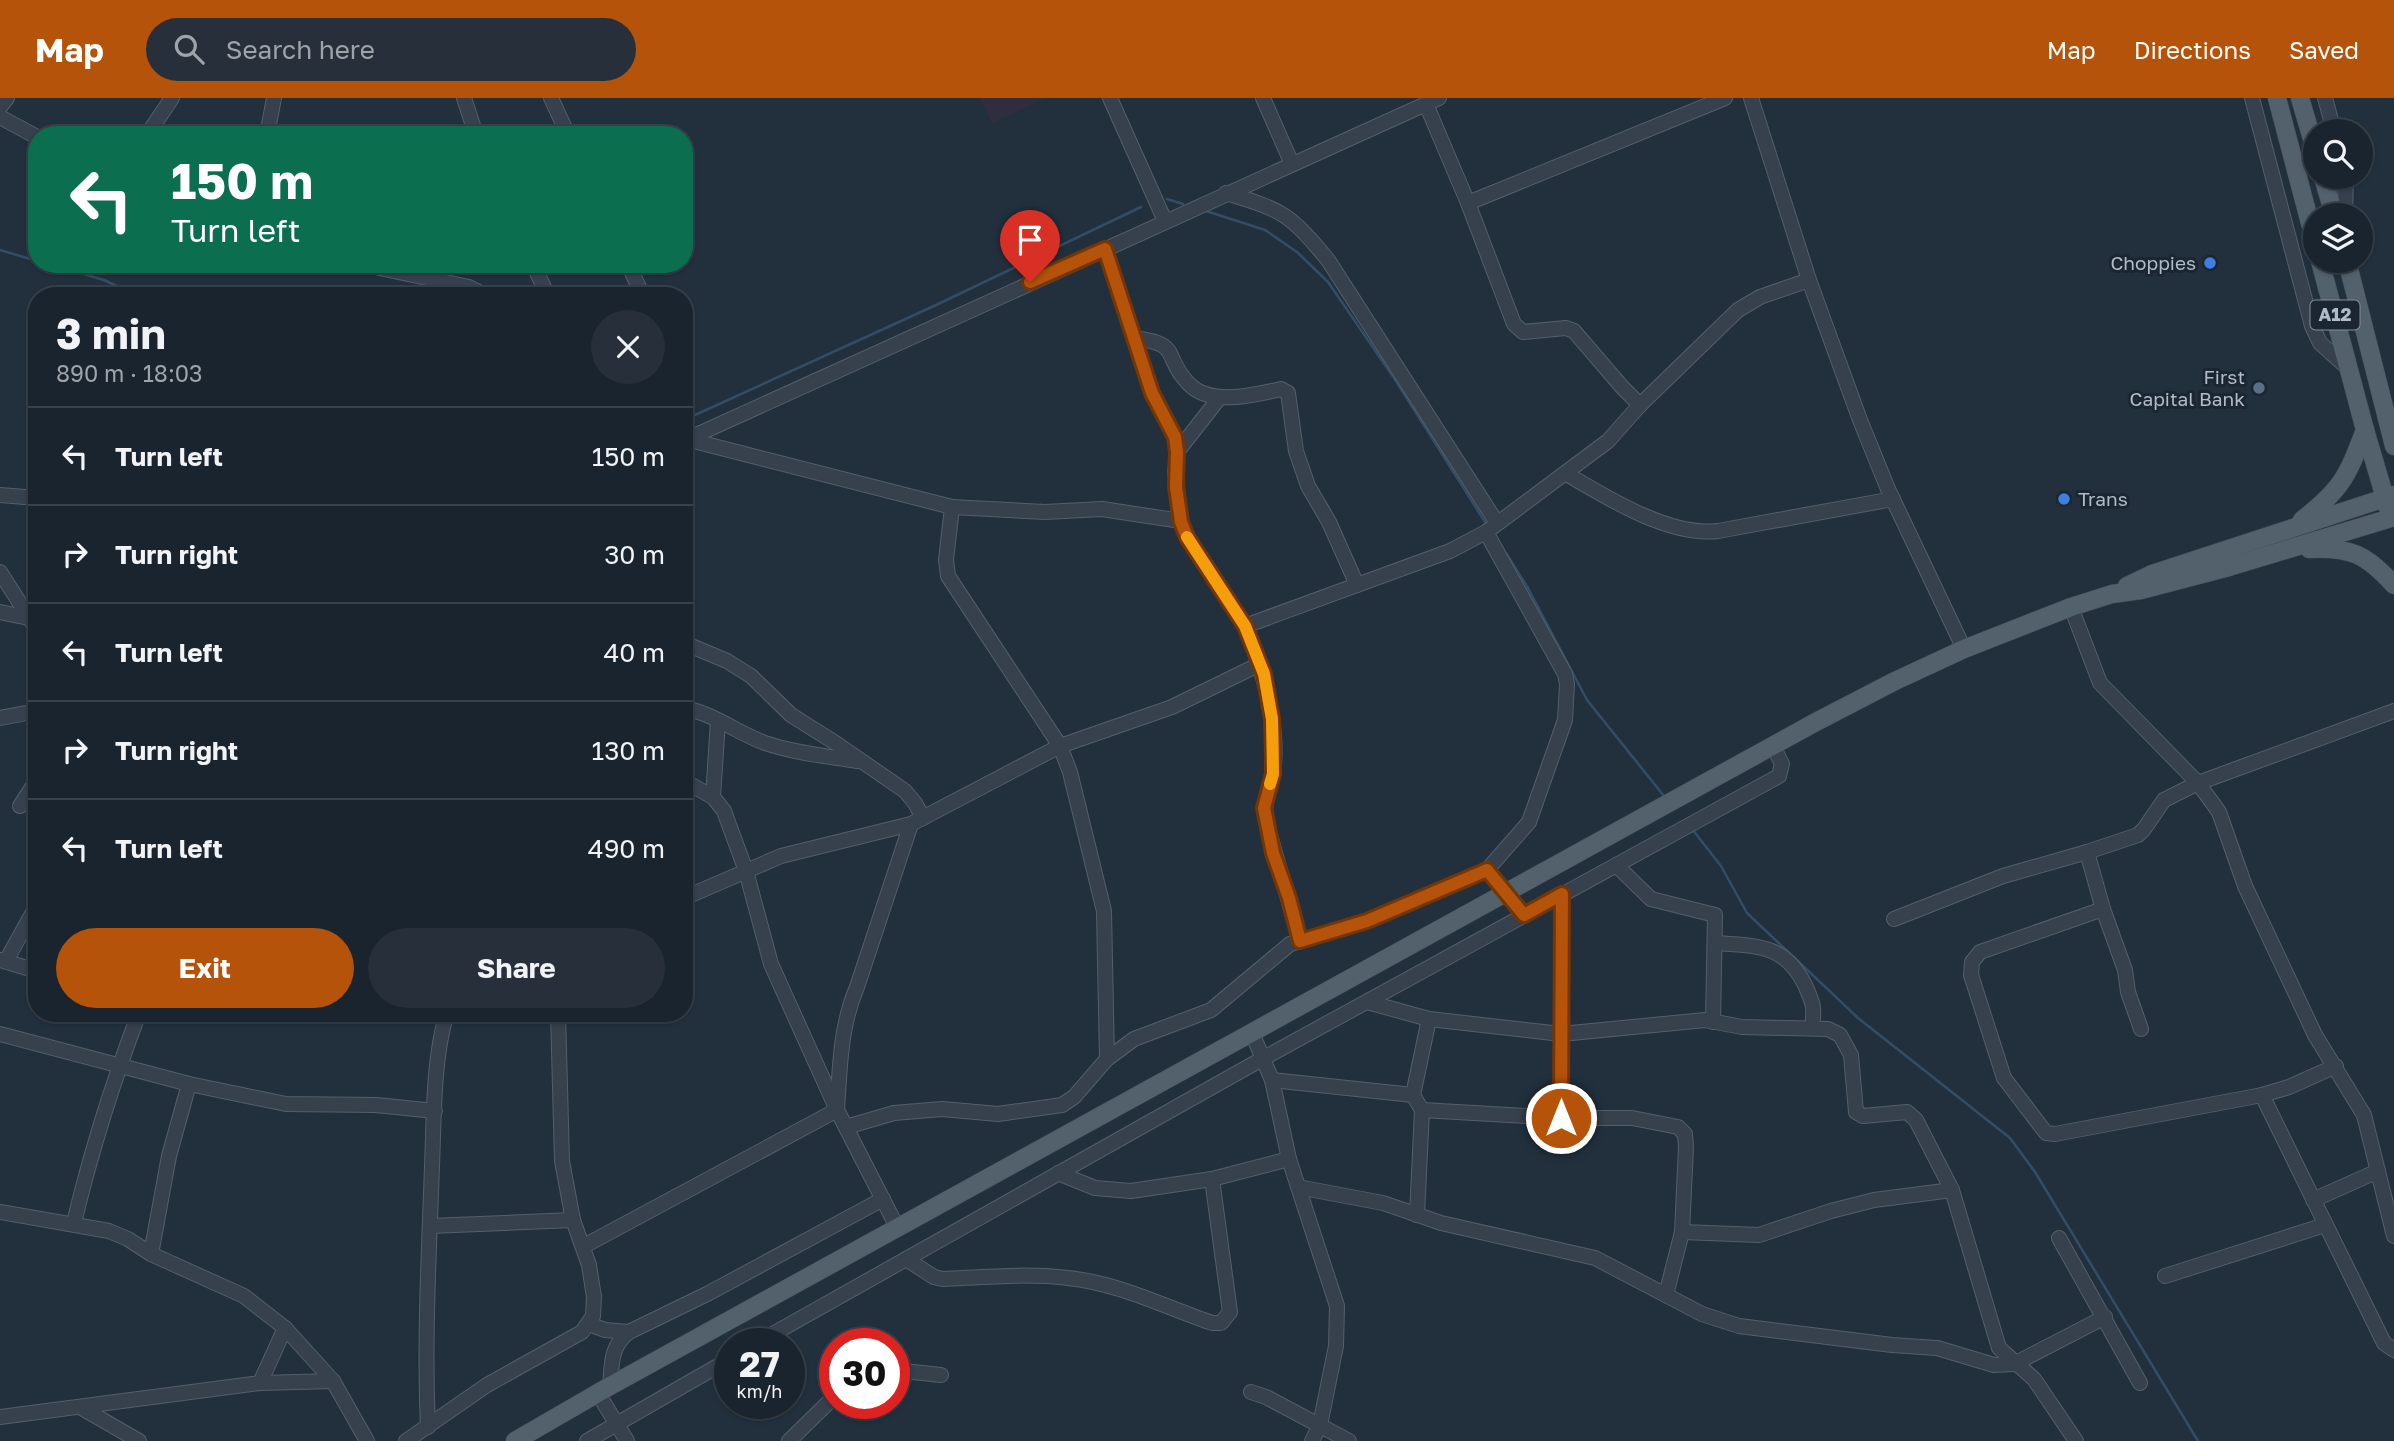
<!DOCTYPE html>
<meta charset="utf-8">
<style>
:root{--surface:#1a242e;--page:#27303a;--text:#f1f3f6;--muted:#9fa4aa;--line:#38414a;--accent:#b45309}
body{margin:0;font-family:"Golos Text",sans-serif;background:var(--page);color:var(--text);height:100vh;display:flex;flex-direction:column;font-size:26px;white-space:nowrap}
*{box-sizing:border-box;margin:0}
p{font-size:23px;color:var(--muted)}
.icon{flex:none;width:38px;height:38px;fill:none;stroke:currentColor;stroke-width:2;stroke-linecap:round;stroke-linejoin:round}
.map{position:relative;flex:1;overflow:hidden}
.side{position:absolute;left:28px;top:189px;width:665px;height:735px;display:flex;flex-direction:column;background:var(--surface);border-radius:28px;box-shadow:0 2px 5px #0004,0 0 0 2px var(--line)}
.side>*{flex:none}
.hud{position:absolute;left:28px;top:28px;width:665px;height:147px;border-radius:28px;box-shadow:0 2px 5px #0004,0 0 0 2px var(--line);background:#0b6e4f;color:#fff;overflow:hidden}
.controls{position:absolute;left:2303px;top:21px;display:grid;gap:14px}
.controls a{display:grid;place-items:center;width:70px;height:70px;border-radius:50%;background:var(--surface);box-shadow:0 2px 5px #0004,0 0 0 2px var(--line);font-size:35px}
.speed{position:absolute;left:714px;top:1230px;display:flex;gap:14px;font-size:35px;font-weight:700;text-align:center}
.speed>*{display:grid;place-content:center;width:91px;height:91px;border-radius:50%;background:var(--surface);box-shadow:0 2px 5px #0004,0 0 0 2px var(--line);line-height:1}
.speed small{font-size:18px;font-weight:400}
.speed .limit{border:10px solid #d22;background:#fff;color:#111}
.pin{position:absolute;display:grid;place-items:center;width:60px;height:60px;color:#fff;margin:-72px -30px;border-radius:50% 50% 50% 0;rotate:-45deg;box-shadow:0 0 7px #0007}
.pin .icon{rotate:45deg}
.me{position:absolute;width:77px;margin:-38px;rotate:0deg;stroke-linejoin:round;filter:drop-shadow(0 0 5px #0008)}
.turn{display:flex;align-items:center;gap:24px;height:147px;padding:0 28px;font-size:32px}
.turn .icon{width:91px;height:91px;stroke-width:2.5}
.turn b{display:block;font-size:49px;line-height:60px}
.round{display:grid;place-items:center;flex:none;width:74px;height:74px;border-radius:37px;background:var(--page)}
.overview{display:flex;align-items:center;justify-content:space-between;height:119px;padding:0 28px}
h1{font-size:42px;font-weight:700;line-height:52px}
.button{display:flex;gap:14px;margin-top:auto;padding:14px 28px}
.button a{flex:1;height:80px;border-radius:42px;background:var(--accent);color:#fff;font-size:28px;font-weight:700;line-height:80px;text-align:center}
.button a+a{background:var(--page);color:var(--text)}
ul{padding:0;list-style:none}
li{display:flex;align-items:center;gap:21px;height:98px;padding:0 28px;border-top:2px solid var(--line)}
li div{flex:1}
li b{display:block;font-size:26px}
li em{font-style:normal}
header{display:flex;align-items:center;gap:42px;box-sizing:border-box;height:98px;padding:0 35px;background:var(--accent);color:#fff}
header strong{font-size:33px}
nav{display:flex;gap:38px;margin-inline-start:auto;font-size:24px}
.search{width:490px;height:63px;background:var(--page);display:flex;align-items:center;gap:18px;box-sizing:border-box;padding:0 24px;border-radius:38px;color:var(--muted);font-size:26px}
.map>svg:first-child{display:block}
</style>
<header>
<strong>Map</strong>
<div class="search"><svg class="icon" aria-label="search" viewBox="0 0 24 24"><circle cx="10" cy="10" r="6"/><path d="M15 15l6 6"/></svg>Search here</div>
<nav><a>Map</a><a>Directions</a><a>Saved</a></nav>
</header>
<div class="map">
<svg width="2394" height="1343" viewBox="0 0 2394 1343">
<rect width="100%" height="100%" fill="#22303d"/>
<path fill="#2e2e3e" d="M980 0H1046L992 25Z"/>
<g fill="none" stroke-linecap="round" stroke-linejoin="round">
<g stroke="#344d65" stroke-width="2.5">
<path d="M1167 101 1183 106"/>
<path d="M1206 113 1265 132 1297 154 1328 184 1394 280 1485 424"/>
<path d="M0 152 37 163"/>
<path d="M49 166 104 182 138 198"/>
<path d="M684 322 934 208 1141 109"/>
<path d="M1506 455 1528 490 1587 602 1664 698"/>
<path d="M1692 731 1721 768 1747 815 1858 920 2010 1040 2035 1074 2198 1343"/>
</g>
<defs>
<g id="minor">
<path d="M464 0 476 37"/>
<path d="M551 0 568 37"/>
<path d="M1110 0 1165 123"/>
<path d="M1263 0 1292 66"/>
<path d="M1751 0 1809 182 1860 322 1888 391 1964 551"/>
<path d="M2252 0 2312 228 2320 245 2349 271"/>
<path d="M2325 0 2334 33"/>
<path d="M1426 6 1468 105 1514 226 1523 234 1566 230 1574 233 1622 289 1640 307"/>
<path d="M0 9 7 0"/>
<path d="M0 19 37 39"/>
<path d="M147 37 172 0"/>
<path d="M267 37 274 0"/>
<path d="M1226 95C1283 112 1290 116 1328 162L1497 425"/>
<path d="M1468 105 1725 0"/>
<path d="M2345 117 2346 79"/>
<path d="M1105 151 1152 295 1175 339 1177 354 1175 374 1181 423"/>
<path d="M361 166 469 189 486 198"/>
<path d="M533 166 548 198"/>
<path d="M628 166 643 198"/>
<path d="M1134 240C1183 246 1162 258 1188 285 1210 309 1254 297 1281 291L1288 295 1296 353 1308 388 1329 424 1357 487"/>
<path d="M686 341 952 409 1045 414 1102 411 1181 423 1187 439 1245 528 1450 453 1486 434 1608 343 1640 307 1738 212 1760 199 1809 182"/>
<path d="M685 342 1439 0"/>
<path d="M1177 354 1220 299"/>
<path d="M1565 375C1606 399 1669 439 1718 433L1893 401"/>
<path d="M0 397 37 400"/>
<path d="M952 409 946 462 948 478 1060 648 1070 674 1104 813 1107 961"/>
<path d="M0 474 37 532"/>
<path d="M2071 509 2100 585 2198 685 2219 714 2245 788 2315 937 2364 1017 2394 1138"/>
<path d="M0 514 29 520"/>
<path d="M1245 528C1263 572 1280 628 1273 676 1270 693 1263 705 1266 723L1300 843"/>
<path d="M684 545 727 563 751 578 791 617 834 644 905 693 915 705 923 720"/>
<path d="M684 610C712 615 738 635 765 645 794 655 827 658 857 663"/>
<path d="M0 620 37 613"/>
<path d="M684 683 713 699 724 713 746 773 771 866 837 1012 898 1131"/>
<path d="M713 699 718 623"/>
<path d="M20 708 37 682"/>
<path d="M2087 754 2103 811 2125 872 2128 894 2141 931"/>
<path d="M1616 767 1651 801 1715 817 1713 924"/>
<path d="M1487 772 1524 817"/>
<path d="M684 800 781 758 911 726 1060 648 1172 609 1260 566"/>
<path d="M2103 811 1980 854 1972 864 1971 877 2004 980 2046 1035 2055 1036 2262 997 2289 989 2336 968"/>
<path d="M1894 821 2003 778 2087 754 2138 737 2144 731 2164 702 2198 685 2394 613"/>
<path d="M1716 845C1757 848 1785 846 1805 887 1813 905 1815 909 1812 929"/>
<path d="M0 862 37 873"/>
<path d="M6 863 37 807"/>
<path d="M1367 904 1429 921 1561 936 1705 922 1742 929 1828 931 1840 937 1851 957 1856 1014 1863 1018 1907 1014 1916 1022 1952 1092 1999 1250 2034 1281 2076 1343"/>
<path d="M1252 935 1272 982 1289 1061 1337 1208 1336 1248 1320 1327 1312 1343"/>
<path d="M0 936 189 986 169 1058 151 1156"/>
<path d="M1272 982 1413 997 1422 1012"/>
<path d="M189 986 286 1006 376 1007 435 1013"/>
<path d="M1413 997 1429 921"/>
<path d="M2262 997 2384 1245 2394 1252"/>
<path d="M1561 1020 1562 796"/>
<path d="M846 1029 894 1015 942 1011 998 1016 1062 1007 1074 999 1107 961 1134 941 1211 912 1290 846 1367 823 1487 772 1529 724 1565 622 1567 586 1565 576 1486 434"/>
<path d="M1058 1075 1095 1090 1131 1093 1212 1081 1289 1061"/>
<path d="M1298 1089 1383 1105 1441 1125 1595 1160 1702 1216 1739 1228 1892 1247 1937 1250 1994 1267 2014 1266 2105 1219"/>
<path d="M2313 1102 2378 1073"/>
<path d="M0 1114 109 1133 128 1141 151 1156 244 1198 285 1230 333 1283 367 1343"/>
<path d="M1417 1117 1422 1012 1561 1020H1632L1678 1029 1685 1036 1686 1049 1682 1134 1666 1197"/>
<path d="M74 1125C91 1053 113 984 139 915"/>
<path d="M430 1128 573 1122"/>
<path d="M1682 1134 1759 1137 1831 1113 1874 1102 1952 1092"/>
<path d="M2059 1140 2140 1285"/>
<path d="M584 1148 837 1012C840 969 840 929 857 889L911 726"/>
<path d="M906 1161 934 1179 943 1181C985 1179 1026 1175 1068 1180 1118 1185 1165 1209 1212 1225H1221L1230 1214 1212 1081"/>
<path d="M2165 1178 2325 1127"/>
<path d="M589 1226 605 1232 629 1234"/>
<path d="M755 1246 1262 961 1779 678 1782 666 1773 648"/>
<path d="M894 1272 941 1277"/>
<path d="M260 1285 285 1230"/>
<path d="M610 1288C612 1267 610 1248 629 1234L709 1195 883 1101"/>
<path d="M1251 1294 1266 1299 1349 1343"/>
<path d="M599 1297 627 1343"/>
<path d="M80 1309 139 1343"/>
<path d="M0 1319 260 1285 333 1283"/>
<path d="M428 1329C424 1242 429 1155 432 1068 434 1021 433 959 447 915"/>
<path d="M406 1343 487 1287 582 1234 593 1218 594 1199 589 1167 573 1122 562 1063 558 915"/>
<path d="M587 1343 730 1261"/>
<path d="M789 1343 835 1298"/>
</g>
<g id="major">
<path d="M2277 0 2315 144"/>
<path d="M2300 0 2315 51"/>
<path d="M2323 79 2334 117"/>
<path d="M2320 163 2365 332 2388 410"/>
<path d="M2347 163 2394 348"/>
<path d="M2302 422C2342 391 2347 379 2365 332"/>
<path d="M2309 451C2351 449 2366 456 2394 487"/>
<path d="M2127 488 2152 476 2394 397"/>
<path d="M515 1343 610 1288 1814 625 1895 583 1964 551 2071 509 2112 496 2141 492 2229 469 2394 419"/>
</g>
</defs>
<use href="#minor" stroke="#545f6b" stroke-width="16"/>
<use href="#major" stroke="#424d59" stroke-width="19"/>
<use href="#minor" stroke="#36414d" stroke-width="14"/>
<use href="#major" stroke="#53616d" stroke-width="18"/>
</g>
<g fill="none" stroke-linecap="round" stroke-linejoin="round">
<defs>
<path id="route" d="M1030 184 1105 151 1152 295 1175 339 1177 354 1176 389 1181 424 1187 439 1245 528 1264 576 1272 621 1273 655V676L1264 710 1273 755 1289 800 1300 843 1367 823 1487 772 1524 817 1562 796 1561 1020"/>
</defs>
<use href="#route" stroke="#753606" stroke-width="18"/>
<use href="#route" stroke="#b45309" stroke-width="12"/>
<path stroke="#f59e0b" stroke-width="12" d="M1187 439 1245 528 1264 576 1272 621 1273 676 1270 686"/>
</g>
<g fill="#3f7fe0" stroke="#1b2632" stroke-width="2.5">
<circle cx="2210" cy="165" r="7"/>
<circle cx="2064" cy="401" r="7"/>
</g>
<circle fill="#5c6f8a" stroke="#1b2632" stroke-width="2.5" cx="2259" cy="290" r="7"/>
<g text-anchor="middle" stroke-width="6" stroke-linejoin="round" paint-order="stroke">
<rect fill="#1b2632" stroke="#848f9c" stroke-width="2" x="2310.5" y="202.5" width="49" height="29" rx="5"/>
<g font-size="18" font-weight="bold" fill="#b1bcc9">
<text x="2335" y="223">A12</text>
</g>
<g font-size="19" fill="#b1bcc9" stroke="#1b2632" text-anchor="end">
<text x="2196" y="172">Choppies</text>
<text x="2245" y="286">First<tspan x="2245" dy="22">Capital Bank</tspan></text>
<text x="2078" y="408" text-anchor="start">Trans</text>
</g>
</g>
</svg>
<div class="controls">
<a><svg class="icon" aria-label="search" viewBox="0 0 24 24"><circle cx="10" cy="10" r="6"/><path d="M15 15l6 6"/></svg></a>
<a><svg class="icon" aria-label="layers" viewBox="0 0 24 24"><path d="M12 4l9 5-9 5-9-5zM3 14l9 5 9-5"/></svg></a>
</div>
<div class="speed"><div>27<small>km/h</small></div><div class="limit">30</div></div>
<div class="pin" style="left:1030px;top:184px;background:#d93025"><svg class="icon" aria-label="arrive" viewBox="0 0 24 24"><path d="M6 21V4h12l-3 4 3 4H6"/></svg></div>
<svg class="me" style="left:1561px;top:1020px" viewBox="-20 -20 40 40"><circle r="17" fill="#b45309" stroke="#fff" stroke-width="3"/><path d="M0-11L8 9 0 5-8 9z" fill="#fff"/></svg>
<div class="hud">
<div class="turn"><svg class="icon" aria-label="left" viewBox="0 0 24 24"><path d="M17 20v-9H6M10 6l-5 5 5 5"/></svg><div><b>150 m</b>Turn left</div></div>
</div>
<section class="side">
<div class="overview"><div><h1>3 min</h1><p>890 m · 18:03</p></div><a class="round"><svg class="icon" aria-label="close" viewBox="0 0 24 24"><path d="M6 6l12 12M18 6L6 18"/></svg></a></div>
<ul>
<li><svg class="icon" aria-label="left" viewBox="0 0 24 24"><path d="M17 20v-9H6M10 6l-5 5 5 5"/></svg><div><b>Turn left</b></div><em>150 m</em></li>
<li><svg class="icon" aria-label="right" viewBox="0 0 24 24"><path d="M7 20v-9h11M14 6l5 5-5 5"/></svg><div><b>Turn right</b></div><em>30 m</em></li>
<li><svg class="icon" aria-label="left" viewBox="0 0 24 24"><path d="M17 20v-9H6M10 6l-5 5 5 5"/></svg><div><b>Turn left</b></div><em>40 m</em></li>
<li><svg class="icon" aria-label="right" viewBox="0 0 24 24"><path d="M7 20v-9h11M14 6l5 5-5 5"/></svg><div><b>Turn right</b></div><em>130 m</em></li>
<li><svg class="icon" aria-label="left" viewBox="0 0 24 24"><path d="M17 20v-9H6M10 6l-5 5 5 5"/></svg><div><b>Turn left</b></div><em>490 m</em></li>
</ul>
<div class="button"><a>Exit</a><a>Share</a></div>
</section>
</div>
